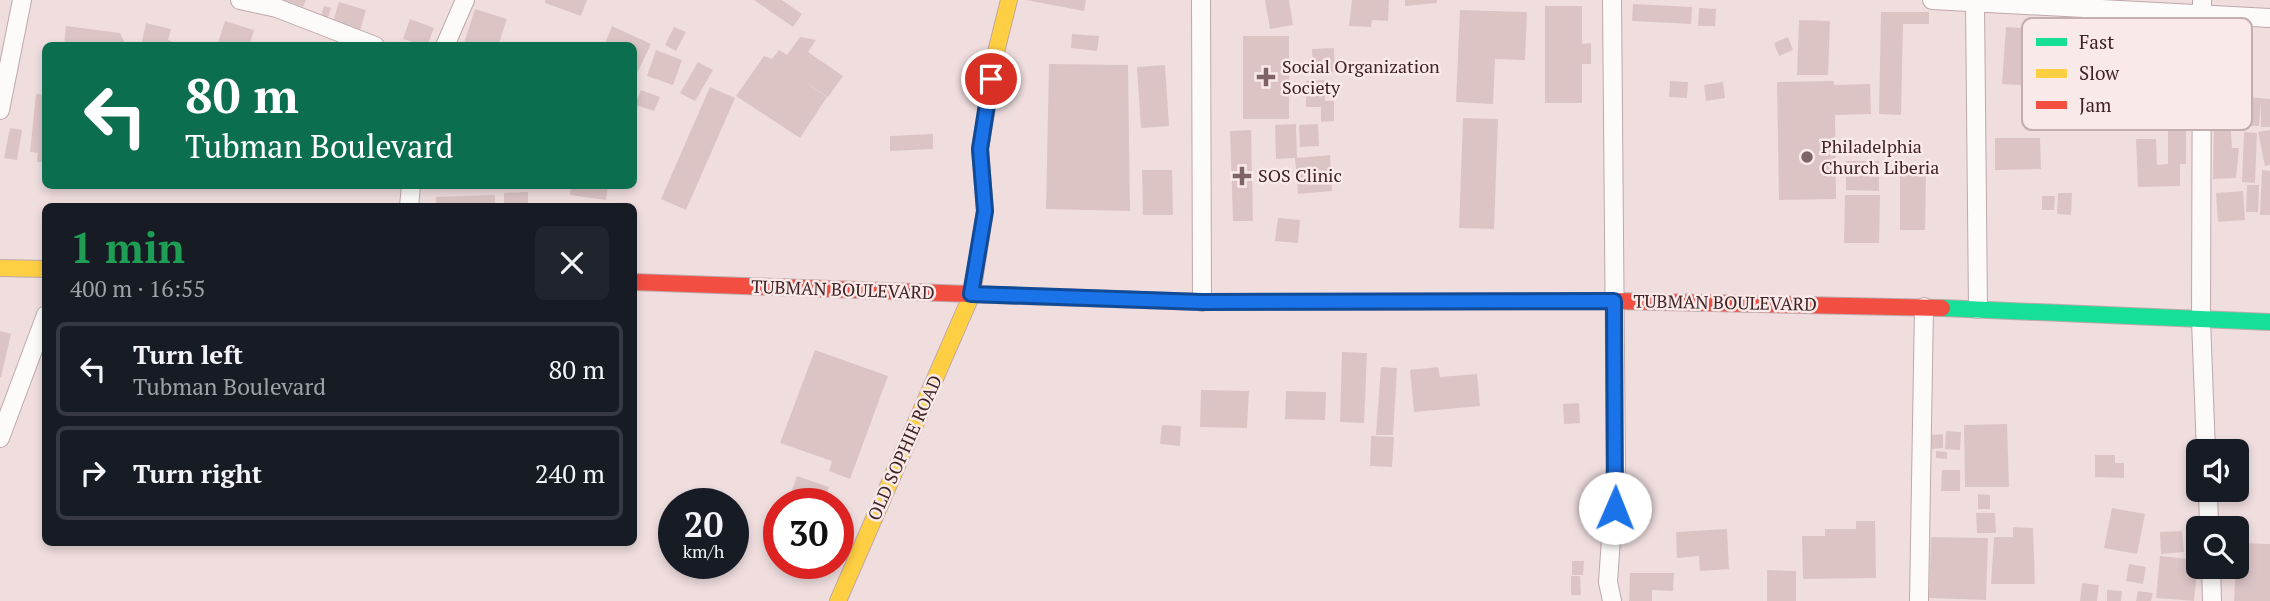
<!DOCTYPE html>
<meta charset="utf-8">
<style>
:root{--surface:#171b24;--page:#20242c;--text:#f1f3f6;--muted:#9ea1a6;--line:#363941}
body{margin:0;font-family:"PT Serif",serif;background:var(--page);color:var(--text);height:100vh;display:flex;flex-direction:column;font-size:26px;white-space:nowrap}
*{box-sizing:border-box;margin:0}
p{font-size:23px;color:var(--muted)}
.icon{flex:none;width:38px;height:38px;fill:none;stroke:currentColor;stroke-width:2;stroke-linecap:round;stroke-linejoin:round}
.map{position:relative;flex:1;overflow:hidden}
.panel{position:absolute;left:42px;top:203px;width:595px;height:343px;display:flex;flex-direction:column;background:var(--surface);border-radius:10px;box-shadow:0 4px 10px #0003}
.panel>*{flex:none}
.guide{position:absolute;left:42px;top:42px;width:595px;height:147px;border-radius:10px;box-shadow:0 4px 10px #0003;background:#0b6e4f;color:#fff;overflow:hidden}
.fabs{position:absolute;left:2186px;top:439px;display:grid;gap:14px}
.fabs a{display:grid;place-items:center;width:63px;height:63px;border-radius:10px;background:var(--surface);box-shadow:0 4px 10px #0003;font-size:35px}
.speed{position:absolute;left:658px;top:488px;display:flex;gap:14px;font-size:35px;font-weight:700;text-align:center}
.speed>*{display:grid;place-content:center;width:91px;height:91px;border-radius:50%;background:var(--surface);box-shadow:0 4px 10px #0003;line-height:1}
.speed small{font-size:18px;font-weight:400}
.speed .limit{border:10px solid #d22;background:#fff;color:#111}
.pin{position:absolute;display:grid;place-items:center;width:60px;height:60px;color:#fff;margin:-30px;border:4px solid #fff;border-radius:50%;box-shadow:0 2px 7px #0007}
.me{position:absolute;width:77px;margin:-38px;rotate:1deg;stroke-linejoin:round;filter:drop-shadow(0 0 5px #0008)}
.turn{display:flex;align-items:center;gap:24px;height:147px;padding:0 28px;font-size:32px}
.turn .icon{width:91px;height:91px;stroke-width:2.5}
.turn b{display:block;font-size:49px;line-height:60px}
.round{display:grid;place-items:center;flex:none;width:74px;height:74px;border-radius:10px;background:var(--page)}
.headline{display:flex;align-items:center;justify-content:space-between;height:119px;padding:0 28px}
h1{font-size:42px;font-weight:600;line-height:52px;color:#1e9e55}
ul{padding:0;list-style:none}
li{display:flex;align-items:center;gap:21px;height:94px;margin:0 14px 10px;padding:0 14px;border:4px solid var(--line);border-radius:10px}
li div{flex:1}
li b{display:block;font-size:26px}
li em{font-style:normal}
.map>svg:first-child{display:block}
</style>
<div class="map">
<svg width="2270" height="601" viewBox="0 0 2270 601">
<rect width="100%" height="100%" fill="#f0dedf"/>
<g fill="#dcc4c5">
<path d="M284 0H306L303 7Z"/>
<path d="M545 0H587L581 16 545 3Z"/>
<path d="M754 0H782L802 14 793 27Z"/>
<path d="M1026 0H1086L1084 11Z"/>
<path d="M1265 0H1289L1293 25 1270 29Z"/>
<path d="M1352 0H1389L1388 21 1372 20 1371 27 1349 26Z"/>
<path d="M1405 0H1437V3L1405 6Z"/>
<path d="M339 2 366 10 359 34 332 25Z"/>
<path d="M1633 4 1692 7 1691 24 1632 21Z"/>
<path d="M324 6 331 8 327 21 320 19Z"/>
<path d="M1545 6H1582V44L1591 43V64H1582V103H1545Z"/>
<path d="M1699 8 1716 9 1715 26H1698Z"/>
<path d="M475 9 507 19 498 46H463Z"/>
<path d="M1460 10 1527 12 1525 60 1495 59 1493 104 1456 102Z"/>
<path d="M1881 12H1929V24H1903L1901 115 1879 114Z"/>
<path d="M410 19 434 28 427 46 403 39Z"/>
<path d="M1799 20 1830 21 1828 75H1797Z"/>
<path d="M225 21 254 30 249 46H217Z"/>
<path d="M146 23 171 29 168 40 186 46H141Z"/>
<path d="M66 26 120 33 126 46H64Z"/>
<path d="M612 26 651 44 636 75 634 74V46H604Z"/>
<path d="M674 27 686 32 676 51 665 45Z"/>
<path d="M2006 27 2067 31 2063 88 2002 84Z"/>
<path d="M1072 34 1099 36 1097 51 1071 48Z"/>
<rect x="1243" y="36" width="46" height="83"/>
<path d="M800 37 816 40 808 52 843 76 828 97 802 80 827 97 800 138 736 96 764 56 772 59 779 50 787 55Z"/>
<path d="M1788 37 1793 50 1779 56 1774 43Z"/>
<path d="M1334 48 1335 72 1313 73 1312 49Z"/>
<path d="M656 50 682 60 673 85 647 76Z"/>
<path d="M698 62 713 70 695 101 680 93Z"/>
<path d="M1049 64 1128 65 1130 211 1046 209Z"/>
<path d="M1165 65 1169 126 1141 128 1137 67Z"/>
<path d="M1325 80V101H1334V121L1321 122V107H1306V81Z"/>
<path d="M1670 81 1688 82 1687 98 1669 97Z"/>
<path d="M1834 81V85L1870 84 1871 114 1835 115 1836 199 1779 200 1777 82Z"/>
<path d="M1723 82 1725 98 1706 101 1704 85Z"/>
<path d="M710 87 735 98 686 210 661 199Z"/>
<path d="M641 90 660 97 654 111 635 105Z"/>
<path d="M36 94 46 95V162H37L38 153 30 152Z"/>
<path d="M2236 96 2270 99V127H2261V102L2259 126H2235Z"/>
<path d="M2230 117 2232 148H2239L2236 178 2213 179 2214 118Z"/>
<path d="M1463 118 1498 119 1494 229 1459 228Z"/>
<path d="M1296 124 1297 158 1330 155 1332 191 1298 194 1295 158 1276 159 1275 125Z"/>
<path d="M1318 124 1319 146 1300 147 1299 125Z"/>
<path d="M10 128 22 130 17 160 4 158Z"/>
<path d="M2186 128V164H2180V186L2138 187 2136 139H2156L2157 165 2168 164V129Z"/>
<path d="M1251 130 1253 221H1233L1230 131Z"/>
<path d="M2270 130V165L2265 166 2258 132Z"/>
<path d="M2244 132 2257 133 2255 183 2242 182Z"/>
<path d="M933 134V149L890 151V136Z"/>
<path d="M1995 138H2040L2041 169 1995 170Z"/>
<path d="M1846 161H1879V191L1846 190Z"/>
<path d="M1142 170H1172L1173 215H1143Z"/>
<path d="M2262 170 2270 171V215H2260Z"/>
<path d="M1900 173H1926L1925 230H1900Z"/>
<path d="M2247 185H2259L2258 212H2246Z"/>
<path d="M571 186H608L606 200 570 195Z"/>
<path d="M2243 191 2245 220 2218 222 2216 193Z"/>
<path d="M528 192V206H504V193Z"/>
<path d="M2058 193H2072L2071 215 2057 214Z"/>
<path d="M495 195V206H436V197Z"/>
<path d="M1845 195H1880L1879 243H1844Z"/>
<path d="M2042 196H2055L2054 210H2042Z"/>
<path d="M1278 218 1300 220 1298 243 1275 241Z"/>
<path d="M0 331 11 334 1 377H0Z"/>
<path d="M815 350 888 376 850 479 829 471 832 461 780 443Z"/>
<path d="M1342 352 1367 353 1364 423 1340 422Z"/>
<path d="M1381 367 1397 368 1393 435H1376Z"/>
<path d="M1438 367 1440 377 1477 374 1480 406 1414 412 1410 370Z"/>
<path d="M1201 390 1249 391 1247 428 1200 427Z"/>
<path d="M1286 391 1326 392 1325 420 1285 419Z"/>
<path d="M1579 403 1580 423 1564 424 1563 404Z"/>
<path d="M2007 424 2009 487H1965L1964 425Z"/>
<path d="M1162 425 1181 426 1180 446 1160 444Z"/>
<path d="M1946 431 1961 432 1960 450 1945 449Z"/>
<path d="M1943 434V448L1932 449 1931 435Z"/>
<path d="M1371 436 1394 437 1392 467 1370 466Z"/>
<path d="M1936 451 1947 452V459L1936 458Z"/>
<path d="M2095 455H2115V463H2124V478L2095 477Z"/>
<path d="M1942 470H1960V491H1941Z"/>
<path d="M797 476 829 487 823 504H787Z"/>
<path d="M1978 494 1990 495V509H1978Z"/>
<path d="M2112 508 2145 514 2137 554 2104 548Z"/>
<path d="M1976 513H1995L1996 533H1977Z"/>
<path d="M1856 521H1875L1876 578 1803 579 1802 536H1825V529H1856Z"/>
<path d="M2013 527 2033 528 2035 584H1991L1994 537H2013Z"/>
<path d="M1727 529 1729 569 1700 571 1699 556 1677 558 1676 532Z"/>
<path d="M2182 531 2184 552 2161 554 2160 532Z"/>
<path d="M1931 537 1988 538 1986 600 1929 598Z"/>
<path d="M2242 543 2270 544V601H2234L2236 564H2241Z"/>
<path d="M2160 556 2198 560 2194 601 2156 598Z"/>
<path d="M1572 561H1584L1583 575H1572Z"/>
<path d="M2129 564 2146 567 2143 584 2126 581Z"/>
<path d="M1767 570 1796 571V601H1767Z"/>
<path d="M1630 573H1674L1673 591 1652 590V601H1629Z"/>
<path d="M1571 576H1580L1581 595H1571Z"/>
<path d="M2082 583 2099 585 2097 601H2080Z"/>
<path d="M2107 590 2122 591 2121 601H2107Z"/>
<path d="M2138 591 2153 593 2151 601H2136Z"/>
</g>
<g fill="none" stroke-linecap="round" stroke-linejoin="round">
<defs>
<g id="street">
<path d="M240 0 277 8 375 46"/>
<path d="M1201 0 1202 302"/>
<path d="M1932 0 2270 18"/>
<path d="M2202 0 2201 320 2206 452"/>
<path d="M1975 4 1978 309"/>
<path d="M445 46 465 0"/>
<path d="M0 110 22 0"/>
<path d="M409 206 411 186"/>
<path d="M0 438 46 315"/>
<path d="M2208 490 2209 528"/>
<path d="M2211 567 2212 601"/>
<path d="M1612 601 1608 582 1616 468 1612 0"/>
<path d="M1919 601 1924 307"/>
</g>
<g id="fast">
<path d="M1051 297 1202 302H1348"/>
<path d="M1942 308 2270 322"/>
</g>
<g id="slow">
<path d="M0 268 46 269"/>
<path d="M838 601 972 294 985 211 980 149 995 56 1009 0"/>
</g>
<g id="jam">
<path d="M634 282 1051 297"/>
<path d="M1348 302 1613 301 1942 308"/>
</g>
</defs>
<use href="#street" stroke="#bea8aa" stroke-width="20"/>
<use href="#fast" stroke="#bea8aa" stroke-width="18"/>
<use href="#slow" stroke="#bea8aa" stroke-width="18"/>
<use href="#jam" stroke="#bea8aa" stroke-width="18"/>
<use href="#street" stroke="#fdfafa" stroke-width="18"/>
<use href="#fast" stroke="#16e098" stroke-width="16"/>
<use href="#slow" stroke="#ffcf43" stroke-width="16"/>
<use href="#jam" stroke="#f24e42" stroke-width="16"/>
</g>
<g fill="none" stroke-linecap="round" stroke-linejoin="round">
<defs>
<path id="route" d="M991 79 980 149 985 211 971 294 1202 302 1614 301 1615 508"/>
</defs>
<use href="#route" stroke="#114b97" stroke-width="18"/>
<use href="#route" stroke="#1a73e8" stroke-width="12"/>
</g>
<g fill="#7e6466" stroke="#f9e9e9" stroke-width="2.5">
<path d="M1262.5 66.5h7v7h7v7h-7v7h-7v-7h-7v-7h7z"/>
<circle cx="1807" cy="157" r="7"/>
<path d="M1238.5 165.5h7v7h7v7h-7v7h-7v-7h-7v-7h7z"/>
</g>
<g text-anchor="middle" stroke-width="5" stroke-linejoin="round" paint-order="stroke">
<g font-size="18" fill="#402325" stroke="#f9e9e9" text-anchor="start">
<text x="1282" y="73">Social Organization<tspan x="1282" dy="21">Society</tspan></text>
<text x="1821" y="153">Philadelphia<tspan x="1821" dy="21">Church Liberia</tspan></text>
<text x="1258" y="182">SOS Clinic</text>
</g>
<g font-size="18" fill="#402325" stroke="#f9e9e9">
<text transform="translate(843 290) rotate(2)" y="6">TUBMAN BOULEVARD</text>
<text transform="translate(1725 303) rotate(1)" y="6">TUBMAN BOULEVARD</text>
<text transform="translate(905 448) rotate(-66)" y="6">OLD SOPHIE ROAD</text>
</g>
</g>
<rect x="2022" y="18" width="230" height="112" rx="10" fill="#f9e9e9" stroke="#c2aeae" stroke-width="2"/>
<rect x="2036" y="38" width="31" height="8" fill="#16e098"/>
<rect x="2036" y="69" width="31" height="9" fill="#ffcf43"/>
<rect x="2036" y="101" width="31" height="8" fill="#f24e42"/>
<g font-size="19" fill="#402325">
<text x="2079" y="49">Fast</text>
<text x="2079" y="80">Slow</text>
<text x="2079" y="112">Jam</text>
</g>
</svg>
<div class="fabs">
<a><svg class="icon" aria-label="sound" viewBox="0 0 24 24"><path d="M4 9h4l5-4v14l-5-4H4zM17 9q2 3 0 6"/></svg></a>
<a><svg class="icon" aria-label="search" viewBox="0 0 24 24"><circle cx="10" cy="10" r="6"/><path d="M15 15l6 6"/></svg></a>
</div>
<div class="speed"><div>20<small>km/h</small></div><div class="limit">30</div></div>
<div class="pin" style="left:991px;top:79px;background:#d93025"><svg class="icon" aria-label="arrive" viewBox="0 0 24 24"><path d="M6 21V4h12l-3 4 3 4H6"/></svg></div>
<svg class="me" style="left:1615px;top:508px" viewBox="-20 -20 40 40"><circle r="19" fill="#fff"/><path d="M0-13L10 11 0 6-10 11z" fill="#1a73e8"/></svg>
<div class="guide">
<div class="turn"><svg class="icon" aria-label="left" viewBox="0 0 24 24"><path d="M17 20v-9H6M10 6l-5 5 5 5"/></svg><div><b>80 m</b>Tubman Boulevard</div></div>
</div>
<section class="panel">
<div class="headline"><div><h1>1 min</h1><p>400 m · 16:55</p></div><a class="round"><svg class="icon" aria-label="close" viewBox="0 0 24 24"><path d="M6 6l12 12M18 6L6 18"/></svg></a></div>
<ul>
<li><svg class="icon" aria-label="left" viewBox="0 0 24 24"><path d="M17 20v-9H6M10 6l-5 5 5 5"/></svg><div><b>Turn left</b><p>Tubman Boulevard</p></div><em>80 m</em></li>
<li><svg class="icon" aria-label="right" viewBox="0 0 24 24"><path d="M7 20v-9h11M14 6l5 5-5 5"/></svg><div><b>Turn right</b></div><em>240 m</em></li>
</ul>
</section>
</div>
